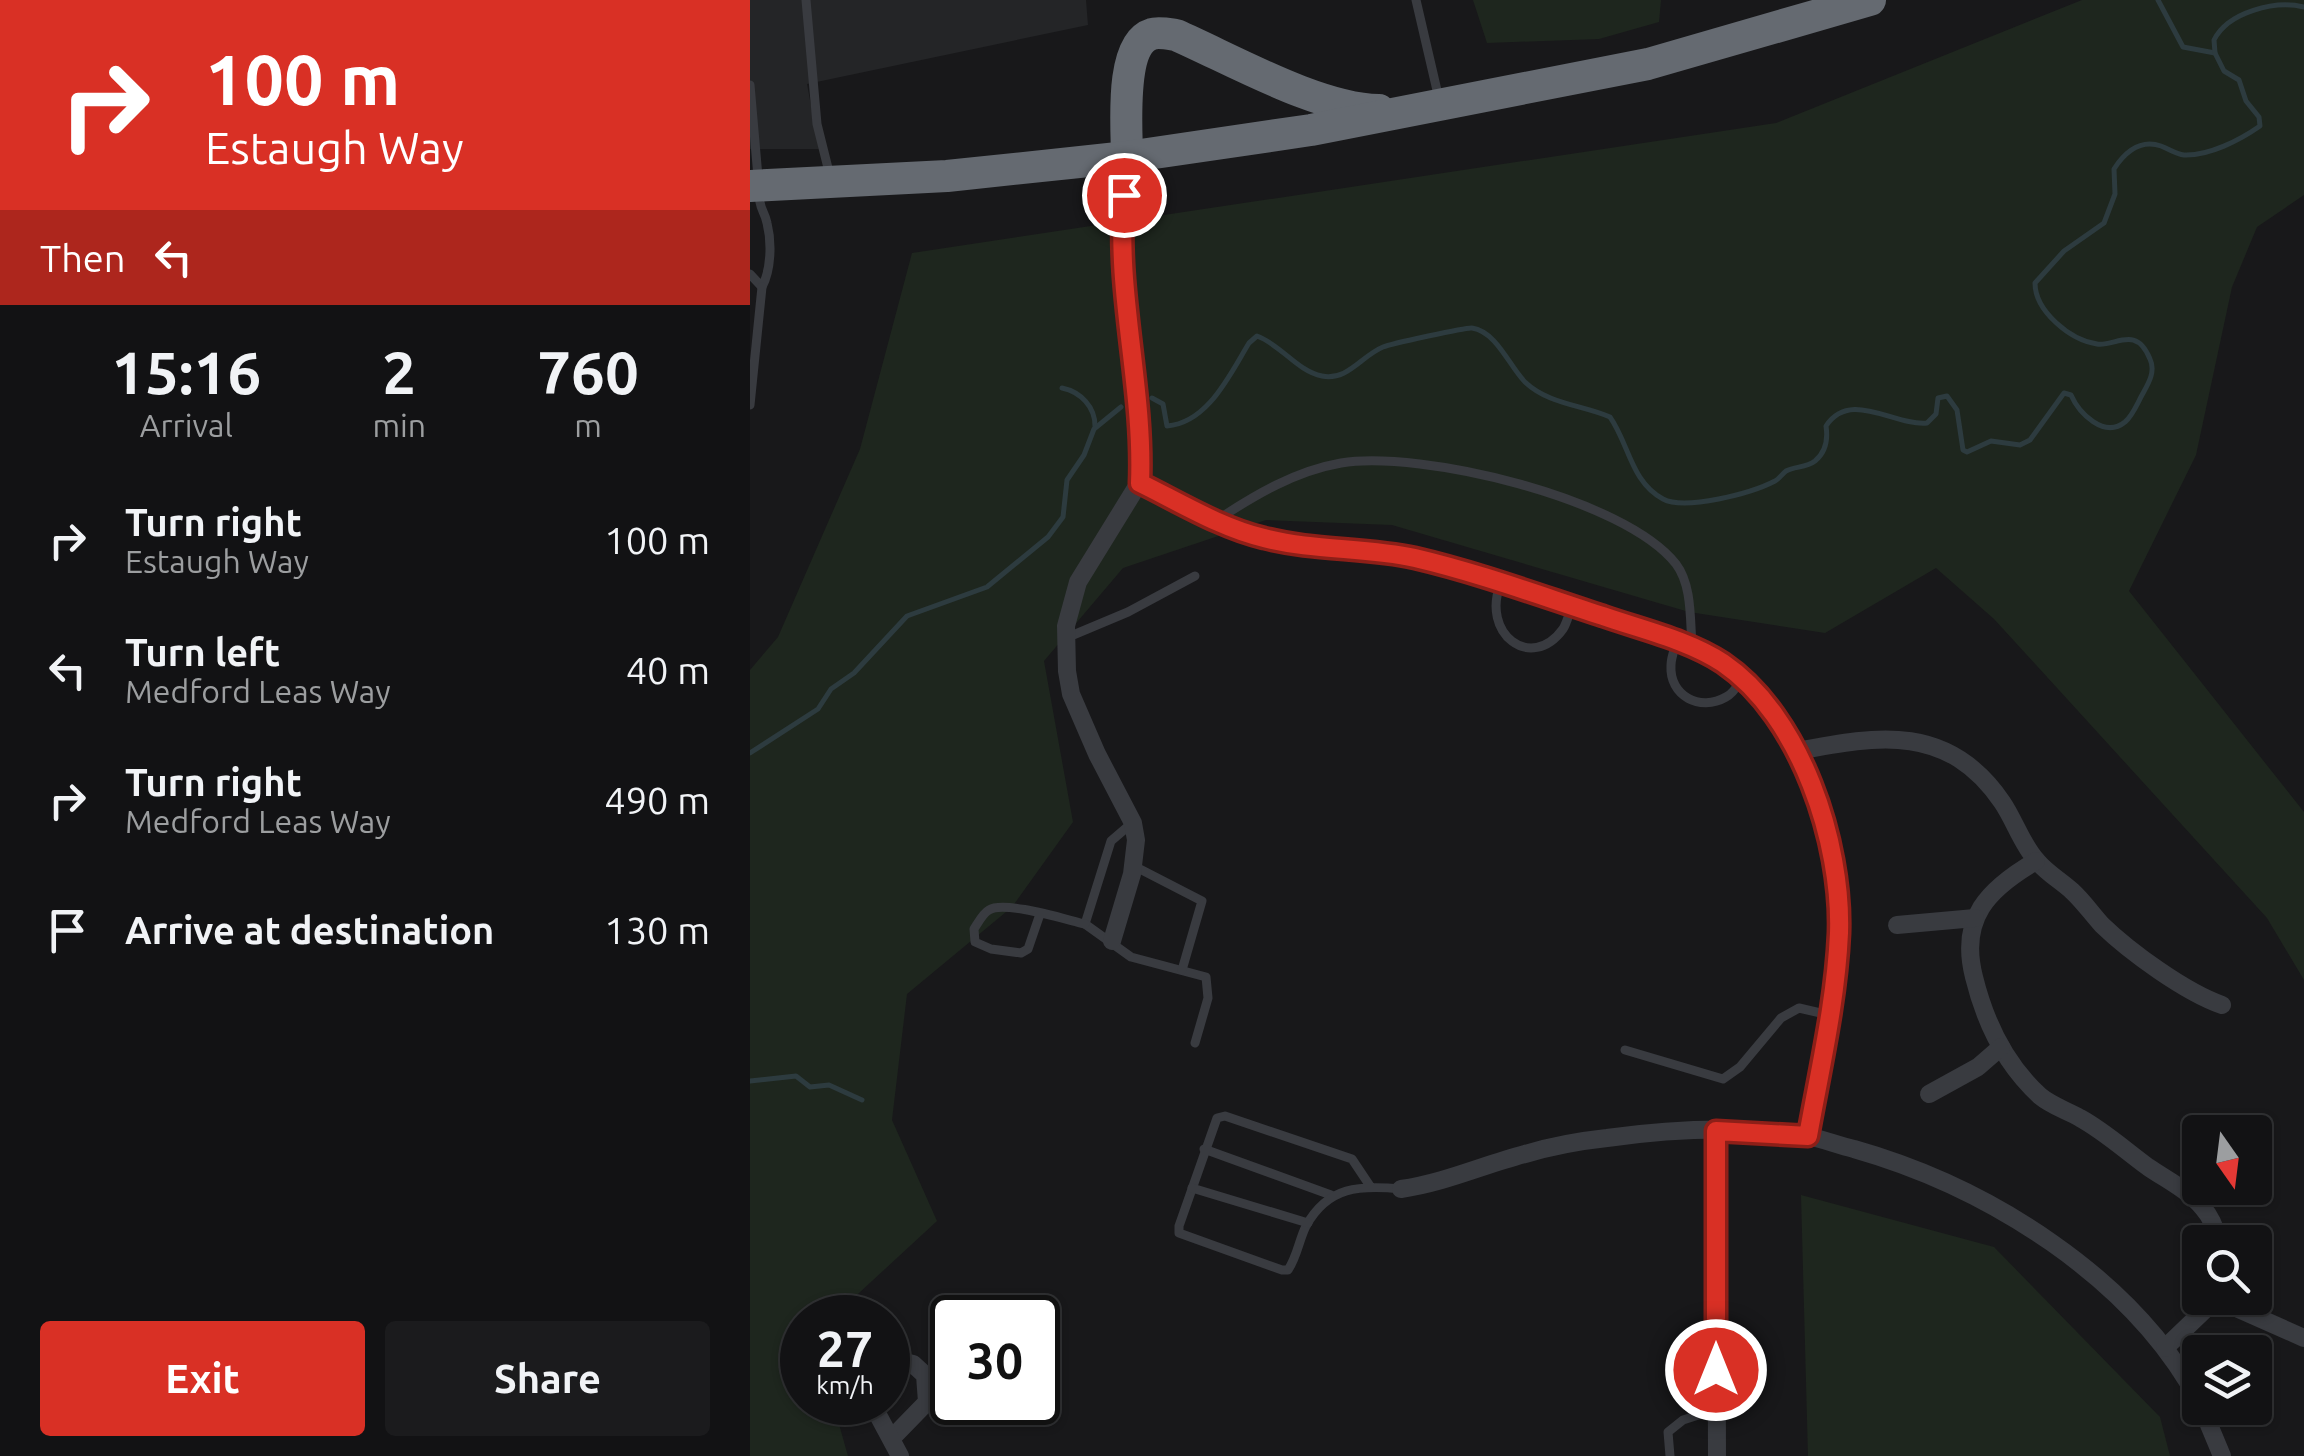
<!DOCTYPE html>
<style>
:root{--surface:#121214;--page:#1b1b1d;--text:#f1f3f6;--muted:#9c9ea0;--line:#313234;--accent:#d93025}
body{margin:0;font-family:Ubuntu,sans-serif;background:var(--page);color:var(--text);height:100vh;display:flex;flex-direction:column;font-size:38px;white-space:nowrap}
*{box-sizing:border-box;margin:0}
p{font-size:32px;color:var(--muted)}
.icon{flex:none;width:55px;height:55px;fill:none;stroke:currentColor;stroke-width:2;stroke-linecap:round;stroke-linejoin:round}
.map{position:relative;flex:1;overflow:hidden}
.details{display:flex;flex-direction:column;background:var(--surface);width:750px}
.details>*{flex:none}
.guide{background:#d93025;color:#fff;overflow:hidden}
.needle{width:65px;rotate:166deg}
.controls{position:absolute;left:1432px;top:1115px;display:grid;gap:20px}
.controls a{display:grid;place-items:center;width:90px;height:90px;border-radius:10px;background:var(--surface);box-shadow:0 2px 8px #0004,0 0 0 2px var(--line);font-size:50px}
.speed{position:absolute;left:30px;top:1295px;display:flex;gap:20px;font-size:50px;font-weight:700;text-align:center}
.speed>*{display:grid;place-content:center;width:130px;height:130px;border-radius:50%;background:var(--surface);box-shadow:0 2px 8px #0004,0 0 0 2px var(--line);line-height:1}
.speed small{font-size:25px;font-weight:400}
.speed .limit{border:5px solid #111;border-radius:15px;background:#fff;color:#111}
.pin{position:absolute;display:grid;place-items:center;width:85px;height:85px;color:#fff;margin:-42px;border:5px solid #fff;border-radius:50%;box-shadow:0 2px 10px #0007}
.me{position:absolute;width:110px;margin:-55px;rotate:0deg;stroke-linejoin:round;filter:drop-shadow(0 0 8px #0008)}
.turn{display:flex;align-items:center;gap:35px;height:210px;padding:0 40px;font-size:45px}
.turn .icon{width:130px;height:130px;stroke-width:2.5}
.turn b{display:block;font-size:70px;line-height:85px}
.then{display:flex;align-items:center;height:95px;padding:0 40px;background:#0003;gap:20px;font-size:38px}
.eta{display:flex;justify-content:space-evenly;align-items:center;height:170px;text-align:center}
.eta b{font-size:60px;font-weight:600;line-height:70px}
.primary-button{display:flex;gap:20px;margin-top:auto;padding:20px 40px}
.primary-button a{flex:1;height:115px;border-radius:10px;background:var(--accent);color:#fff;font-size:40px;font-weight:600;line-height:115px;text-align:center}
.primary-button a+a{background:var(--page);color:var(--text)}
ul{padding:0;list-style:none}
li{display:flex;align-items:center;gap:30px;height:130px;padding:0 40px}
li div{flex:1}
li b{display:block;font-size:38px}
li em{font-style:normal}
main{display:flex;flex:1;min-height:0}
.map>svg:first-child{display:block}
</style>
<main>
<section class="details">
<div class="guide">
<div class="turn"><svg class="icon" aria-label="right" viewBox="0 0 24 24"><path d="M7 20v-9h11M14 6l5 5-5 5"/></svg><div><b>100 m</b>Estaugh Way</div></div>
<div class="then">Then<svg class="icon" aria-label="left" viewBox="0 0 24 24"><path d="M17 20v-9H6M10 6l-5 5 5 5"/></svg></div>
</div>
<div class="eta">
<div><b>15:16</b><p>Arrival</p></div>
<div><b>2</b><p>min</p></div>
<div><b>760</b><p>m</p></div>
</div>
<ul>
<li><svg class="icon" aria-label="right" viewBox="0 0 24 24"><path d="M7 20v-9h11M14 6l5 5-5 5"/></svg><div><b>Turn right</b><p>Estaugh Way</p></div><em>100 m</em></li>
<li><svg class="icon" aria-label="left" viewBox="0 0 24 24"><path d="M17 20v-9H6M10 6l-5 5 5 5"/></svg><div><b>Turn left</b><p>Medford Leas Way</p></div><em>40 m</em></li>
<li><svg class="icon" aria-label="right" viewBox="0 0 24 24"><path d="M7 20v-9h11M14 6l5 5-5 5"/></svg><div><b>Turn right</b><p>Medford Leas Way</p></div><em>490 m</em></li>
<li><svg class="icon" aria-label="arrive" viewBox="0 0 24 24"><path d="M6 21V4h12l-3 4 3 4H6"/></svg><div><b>Arrive at destination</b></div><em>130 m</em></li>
</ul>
<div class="primary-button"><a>Exit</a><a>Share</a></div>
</section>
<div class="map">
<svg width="1554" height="1456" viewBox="0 0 1554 1456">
<rect width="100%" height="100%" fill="#18181a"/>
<path fill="#242527" d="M0 0H336L338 25 57 84 69 149H0Z"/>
<g fill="#1e261e">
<path d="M723 0H911L909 22 849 39 737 43Z"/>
<path d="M1332 0H1554V195L1507 227 1482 287 1446 455 1379 591 1554 812V980L1517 918 1244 619 1186 568 1075 633 939 612 642 525 516 520 373 568 294 661 323 822 262 907 157 994 142 1120 187 1221 83 1317 52 1318V1402L83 1403 98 1456H0V670L28 637 110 449 162 253 1026 123Z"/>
<path d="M1051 1195 1244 1247 1410 1417 1420 1456H1058Z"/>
</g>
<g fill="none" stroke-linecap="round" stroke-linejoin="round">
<g stroke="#2d3b3f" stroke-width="5">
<path d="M1408 0 1433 47 1465 53"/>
<path d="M312 388C331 392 345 407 345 426"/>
<path d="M402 398 413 404 417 426C458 423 480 374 499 343L507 336C530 344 547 371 572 376 598 381 611 356 633 347 640 344 717 327 722 328 747 332 759 366 775 382 798 404 832 405 860 417 879 444 881 482 913 499 935 511 1002 493 1025 481 1029 479 1032 474 1036 471 1045 466 1056 468 1065 461 1076 452 1078 439 1076 426 1100 389 1144 426 1177 423L1186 414 1188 398 1197 396 1207 410 1213 450 1217 452 1241 441 1270 445 1280 440 1314 393 1321 395C1329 413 1354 439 1375 422 1383 415 1387 404 1392 395 1398 384 1406 372 1400 359 1386 324 1365 347 1347 344 1320 340 1285 311 1285 283L1314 251 1354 223 1365 194 1364 169C1375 152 1390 139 1411 146 1419 149 1426 154 1434 155 1459 156 1490 140 1510 126L1509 117 1496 101 1489 80 1474 71 1465 53 1464 40C1478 12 1525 0 1554 7"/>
<path d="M0 753 68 709 81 689 104 673 157 616 237 587 298 537 313 517 317 480 334 455 344 429 371 407"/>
<path d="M0 1081 46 1076 60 1087 79 1085 112 1100"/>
</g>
<g stroke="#393b40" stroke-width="9">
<path d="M56 0 67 124 80 176"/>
<path d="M666 0 689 99"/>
<path d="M0 85 8 177"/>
<path d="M0 274 12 287C21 270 22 243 17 223 14 209 9 210 9 192"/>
<path d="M0 405 12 287"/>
<path d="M467 520C505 495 545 471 591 463 671 450 874 498 926 564 942 585 940 619 942 645"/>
<path d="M751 583C730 633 781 673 813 629 817 623 819 613 822 606"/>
<path d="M316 638 378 612 445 576"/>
<path d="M927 641C925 648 921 657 921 665 919 696 950 712 976 697 983 694 988 685 992 679"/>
<path d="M382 823 361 841 335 924 381 957 456 977 458 998 445 1043"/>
<path d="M384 866 452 901 432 970"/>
<path d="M290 914 278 949 271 953 241 949 225 942 224 929C228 923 233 913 239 910 254 900 317 920 335 924"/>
<path d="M875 1050 973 1079 990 1067 1031 1018 1049 1008 1079 1015"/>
<path d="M454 1149 581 1195"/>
<path d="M620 1186 602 1159 475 1116 467 1118 429 1226V1233L532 1270H538C547 1257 549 1240 556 1226 578 1186 610 1185 651 1189"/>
<path d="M442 1188 558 1223"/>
<path d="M920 1456 918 1432 933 1420 967 1409"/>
</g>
<g stroke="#393b40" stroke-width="18">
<path d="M389 483C430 502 471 527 514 538 563 551 615 547 665 558 729 573 791 596 853 616 893 630 938 640 973 663 1050 715 1093 844 1089 933 1086 1001 1070 1069 1058 1136"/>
<path d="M1048 751C1129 735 1199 724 1252 802 1265 821 1272 845 1287 861 1297 873 1311 881 1322 891 1333 901 1342 914 1352 925 1380 952 1435 992 1472 1005"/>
<path d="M1286 861C1238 889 1209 918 1224 977 1235 1022 1255 1064 1290 1096 1302 1106 1316 1110 1330 1118 1354 1131 1376 1151 1398 1167 1417 1180 1438 1190 1453 1208 1462 1218 1466 1230 1469 1242"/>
<path d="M1147 925 1225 918"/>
<path d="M362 941 382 874 386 840 383 823 347 754 321 694 317 671 316 626 328 582 389 483 390 423 380 321 372 291 370 233 377 157"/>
<path d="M1179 1094 1228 1067 1251 1047"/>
<path d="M966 1131 967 1456"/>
<path d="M651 1189C694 1183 733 1165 775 1154 802 1146 829 1141 857 1138 921 1129 989 1126 1053 1135 1070 1138 1087 1145 1104 1149 1238 1187 1383 1277 1450 1403"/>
<path d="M1466 1299 1554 1338"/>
<path d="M1415 1348 1467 1298"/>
<path d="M138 1358 163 1364 175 1375 177 1402 142 1438"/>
<path d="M121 1402 150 1456"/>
<path d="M1452 1408 1472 1456"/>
</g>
<g stroke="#656a71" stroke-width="32">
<path d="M377 157C377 129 369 44 402 34 408 32 419 34 426 35 483 60 568 109 629 110"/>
<path d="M0 186 197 176 377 157 561 130 898 64 1120 0"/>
</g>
</g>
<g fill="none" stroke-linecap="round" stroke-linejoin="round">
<defs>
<path id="route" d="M374 195C365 292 394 386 390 483 429 502 471 528 514 538 564 551 615 547 665 558 729 573 791 596 853 616 893 630 938 640 973 663 1051 716 1092 843 1089 933 1086 1001 1070 1069 1058 1136L966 1131V1370"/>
</defs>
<use href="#route" stroke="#8d1f18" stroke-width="25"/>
<use href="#route" stroke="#d93025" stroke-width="18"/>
</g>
</svg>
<div class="controls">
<a><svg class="needle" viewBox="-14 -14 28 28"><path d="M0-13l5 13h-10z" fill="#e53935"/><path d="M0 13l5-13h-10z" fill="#9c9ea0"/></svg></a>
<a><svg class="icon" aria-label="search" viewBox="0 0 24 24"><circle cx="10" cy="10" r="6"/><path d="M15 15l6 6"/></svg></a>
<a><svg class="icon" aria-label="layers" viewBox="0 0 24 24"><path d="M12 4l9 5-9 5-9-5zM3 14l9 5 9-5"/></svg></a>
</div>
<div class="speed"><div>27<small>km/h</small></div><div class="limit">30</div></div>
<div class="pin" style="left:374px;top:195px;background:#d93025"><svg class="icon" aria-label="arrive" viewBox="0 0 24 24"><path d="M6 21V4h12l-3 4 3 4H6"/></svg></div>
<svg class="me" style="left:966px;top:1370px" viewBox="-20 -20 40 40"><circle r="17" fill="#d93025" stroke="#fff" stroke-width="3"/><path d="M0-11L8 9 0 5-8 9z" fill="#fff"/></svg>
</div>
</main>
